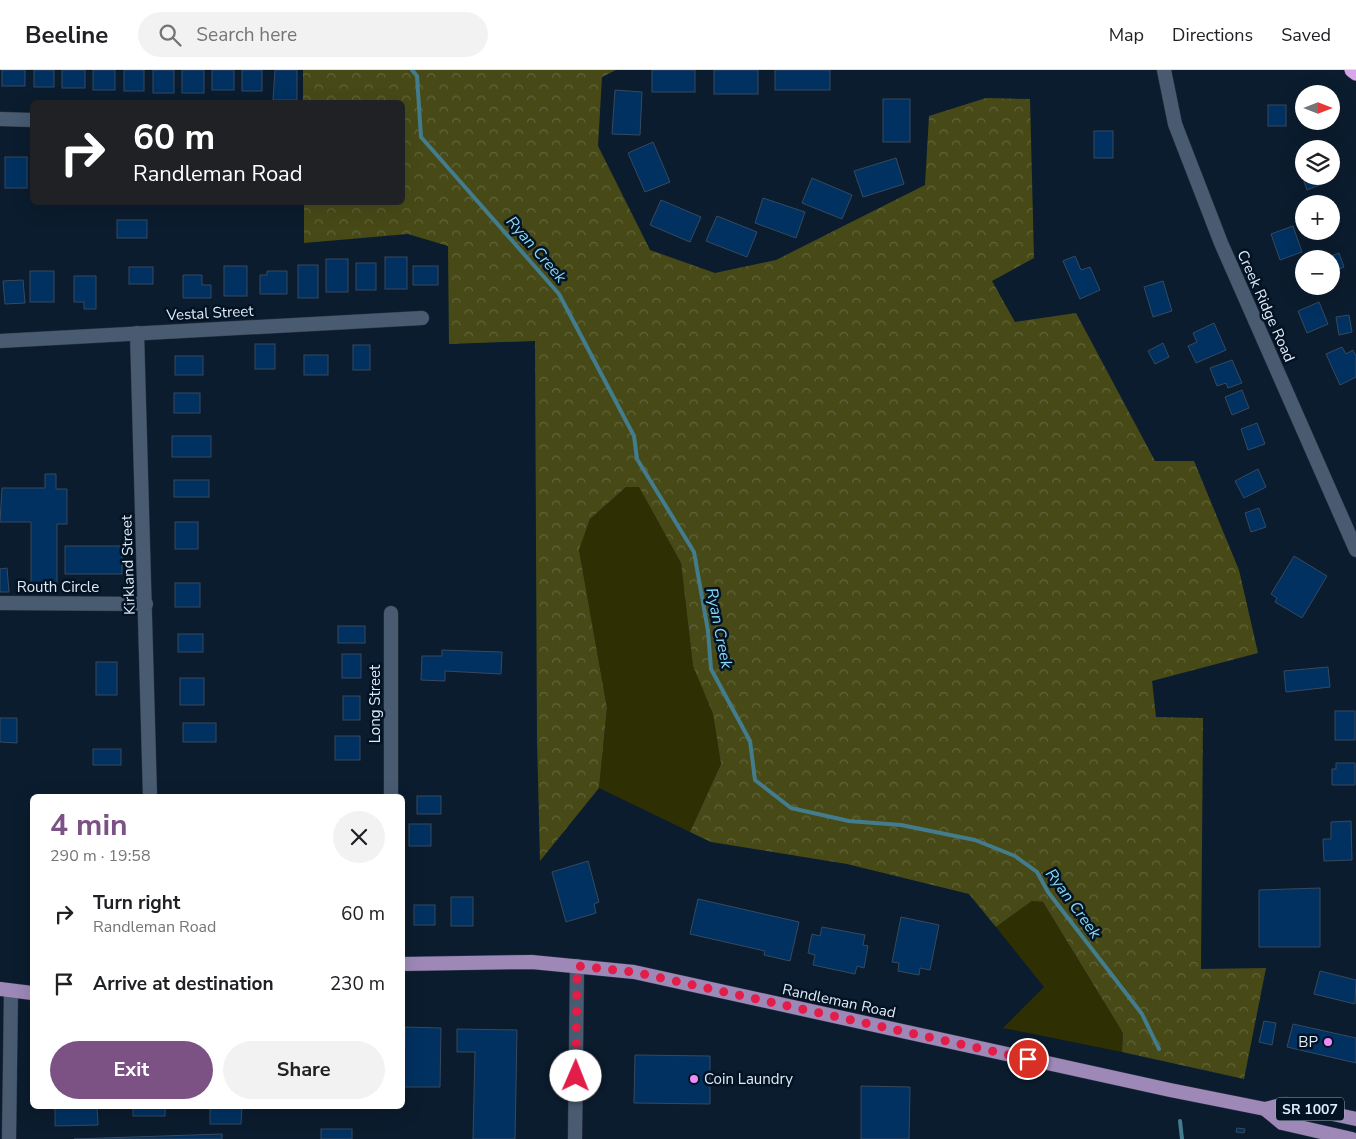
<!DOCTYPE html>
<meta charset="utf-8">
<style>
:root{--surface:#fff;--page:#f2f2f2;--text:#202124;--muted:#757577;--line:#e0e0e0;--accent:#7c5184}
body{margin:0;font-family:"Nunito Sans",sans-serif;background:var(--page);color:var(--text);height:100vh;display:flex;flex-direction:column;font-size:19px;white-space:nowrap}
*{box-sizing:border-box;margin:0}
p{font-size:16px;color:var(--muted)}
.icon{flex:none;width:28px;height:28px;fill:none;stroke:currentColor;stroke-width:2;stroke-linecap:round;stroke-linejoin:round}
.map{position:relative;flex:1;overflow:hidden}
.side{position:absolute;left:30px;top:724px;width:375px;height:315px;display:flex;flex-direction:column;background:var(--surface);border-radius:8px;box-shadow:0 5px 20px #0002}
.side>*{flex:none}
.guide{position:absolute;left:30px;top:30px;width:375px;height:105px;border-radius:8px;box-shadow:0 5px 20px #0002;background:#202124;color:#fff;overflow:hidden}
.needle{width:32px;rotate:90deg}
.fabs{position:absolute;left:1295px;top:15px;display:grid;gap:10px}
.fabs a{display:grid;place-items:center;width:45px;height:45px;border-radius:50%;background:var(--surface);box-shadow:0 5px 20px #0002;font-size:25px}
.pin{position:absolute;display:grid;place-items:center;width:42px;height:42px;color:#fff;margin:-21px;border:2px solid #fff;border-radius:50%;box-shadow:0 1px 5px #0007}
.me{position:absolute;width:55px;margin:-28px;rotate:1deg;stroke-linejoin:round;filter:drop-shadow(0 0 4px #0008)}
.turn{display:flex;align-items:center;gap:18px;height:105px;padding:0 20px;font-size:22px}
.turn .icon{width:65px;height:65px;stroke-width:2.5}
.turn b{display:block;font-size:35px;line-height:42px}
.round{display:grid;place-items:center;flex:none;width:52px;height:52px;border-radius:26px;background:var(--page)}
.headline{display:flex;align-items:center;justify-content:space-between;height:85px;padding:0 20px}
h1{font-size:30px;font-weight:700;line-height:38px;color:var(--accent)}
.action{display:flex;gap:10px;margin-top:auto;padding:10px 20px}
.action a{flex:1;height:58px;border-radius:30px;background:var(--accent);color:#fff;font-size:20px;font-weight:700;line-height:58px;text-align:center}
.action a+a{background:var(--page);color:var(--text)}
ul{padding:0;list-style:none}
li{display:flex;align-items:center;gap:15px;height:70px;padding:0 20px}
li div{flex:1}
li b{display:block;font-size:19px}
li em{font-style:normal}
header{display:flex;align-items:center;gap:30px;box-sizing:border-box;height:70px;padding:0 25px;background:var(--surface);border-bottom:1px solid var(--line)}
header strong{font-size:24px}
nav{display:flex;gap:28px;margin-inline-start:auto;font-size:18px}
.search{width:350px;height:45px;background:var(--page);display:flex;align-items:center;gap:12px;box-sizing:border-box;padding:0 18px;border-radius:28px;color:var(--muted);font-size:19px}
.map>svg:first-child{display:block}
</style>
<header>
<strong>Beeline</strong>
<div class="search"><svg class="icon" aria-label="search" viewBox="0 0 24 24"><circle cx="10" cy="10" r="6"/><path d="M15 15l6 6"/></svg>Search here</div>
<nav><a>Map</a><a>Directions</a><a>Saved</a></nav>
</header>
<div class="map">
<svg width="1356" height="1069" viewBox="0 0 1356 1069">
<defs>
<pattern id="forest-crowns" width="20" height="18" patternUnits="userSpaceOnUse" patternTransform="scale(1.25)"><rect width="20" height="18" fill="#474a17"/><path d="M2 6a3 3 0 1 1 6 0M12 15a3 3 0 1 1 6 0" fill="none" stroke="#61643a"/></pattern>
</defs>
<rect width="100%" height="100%" fill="#0b1c2e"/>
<g fill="#2e3003">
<path d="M626 417H639L681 493 693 596 713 644 721 694 690 762 599 718 607 638 579 480 590 449Z"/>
<path d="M1032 831 1043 832 1123 963 1122 982 1003 958 1044 917 996 857Z"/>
</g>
<path fill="url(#forest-crowns)" d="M303 0H616L602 7 598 76 650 180 715 203 776 190 925 115 929 46 986 28 1030 29 1034 188 992 211 1015 252 1076 243 1155 391H1194L1239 500 1258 583 1152 611 1156 647 1203 648 1201 899 1266 898 1244 1009 1122 982 1123 963 1043 832 1032 831 996 857 969 824 847 794 711 772 690 762 721 694 713 644 693 596 681 493 639 417H626L590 449 579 480 607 638 599 718 540 791 537 669 535 271 449 274 448 176 408 164 304 173V133L402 132V32H303Z"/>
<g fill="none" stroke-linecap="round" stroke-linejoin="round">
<g stroke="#437c8d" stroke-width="4">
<path d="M412 0 417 6 421 67 559 224 634 366 637 389 694 482 708 561 711 599 750 671 755 710 791 738 849 751 901 755 975 770 1015 786 1037 802 1048 822 1142 944 1159 979"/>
<path d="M1180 1051 1182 1069"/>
</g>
</g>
<g fill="#003160" stroke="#36495e">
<rect x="2" y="0" width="23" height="16"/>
<rect x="34" y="0" width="20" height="17"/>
<rect x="62" y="0" width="23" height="18"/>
<rect x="93" y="0" width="22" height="20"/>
<rect x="124" y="0" width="20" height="21"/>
<rect x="153" y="0" width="21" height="23"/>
<rect x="182" y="0" width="22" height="23"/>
<rect x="212" y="0" width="22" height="20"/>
<rect x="242" y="0" width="20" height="21"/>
<path d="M275 0H297V30H273Z"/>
<rect x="652" y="0" width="43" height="22"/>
<rect x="714" y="0" width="44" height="24"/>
<rect x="775" y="0" width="55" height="20"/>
<path d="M615 20 642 22 640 65 612 64Z"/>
<rect x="883" y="29" width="27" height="43"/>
<rect x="1268" y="35" width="18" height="21"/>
<rect x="1094" y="61" width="19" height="27"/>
<path d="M653 72 670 112 645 122 628 83Z"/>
<rect x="5" y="87" width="22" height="31"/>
<path d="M896 88 904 114 863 127 854 101Z"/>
<path d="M1304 92V106H1322L1325 113 1307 120 1298 94Z"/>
<path d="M812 108 852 125 842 149 802 133Z"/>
<path d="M763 128 805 142 796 168 755 153Z"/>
<path d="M661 130 701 147 690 172 650 155Z"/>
<path d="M717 146 757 162 747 187 706 171Z"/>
<rect x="117" y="150" width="30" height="18"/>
<path d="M1293 156 1302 182 1280 190 1271 164Z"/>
<path d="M1339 183 1344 197 1331 202V189H1324Z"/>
<path d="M1075 186 1081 200 1090 197 1100 220 1080 229 1063 191Z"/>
<rect x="385" y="187" width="22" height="32"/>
<rect x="326" y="189" width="22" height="33"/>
<rect x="356" y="193" width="20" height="27"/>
<rect x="298" y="195" width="20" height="33"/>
<rect x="224" y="196" width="23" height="30"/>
<rect x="413" y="196" width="25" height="19"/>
<rect x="129" y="197" width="24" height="17"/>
<rect x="30" y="201" width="24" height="31"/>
<path d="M267 201H287V224H260V205H267Z"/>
<path d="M183 205H202V215H211V228H183Z"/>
<path d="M74 206H96V239H84V232H74Z"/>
<path d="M23 210 25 233 5 234 3 211Z"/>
<path d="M1163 211 1172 241 1153 247 1144 217Z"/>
<path d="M1319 232 1328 254 1307 263 1298 241Z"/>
<path d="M1349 245 1352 262 1339 265 1336 247Z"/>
<path d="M1214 253 1226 280 1196 293 1188 276 1197 272 1193 263Z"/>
<path d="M1163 273 1169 287 1155 294 1148 281Z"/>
<rect x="255" y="274" width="20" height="25"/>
<rect x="353" y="275" width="17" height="25"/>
<path d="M1342 277 1346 284 1353 280 1356 286V307L1340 315 1326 284Z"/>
<rect x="304" y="285" width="24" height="20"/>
<rect x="175" y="286" width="28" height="19"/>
<path d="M1232 290 1242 313 1228 318 1226 313 1217 316 1210 298Z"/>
<path d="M1242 320 1249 338 1232 345 1225 327Z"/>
<rect x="174" y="323" width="26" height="20"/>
<path d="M1257 353 1265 374 1248 380 1241 359Z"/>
<rect x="172" y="366" width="39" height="21"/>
<path d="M1258 399 1266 417 1244 428 1235 411Z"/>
<path d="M45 404H56V419H67V454H57V519H31V452H0L2 418H45Z"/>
<rect x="174" y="410" width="35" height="17"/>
<path d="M1259 438 1266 457 1251 462 1245 443Z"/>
<rect x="175" y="452" width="23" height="27"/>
<rect x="65" y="476" width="57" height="28"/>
<path d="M1294 486 1327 506 1302 548 1275 532 1277 528 1271 524Z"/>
<path d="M7 498 9 522H0V499Z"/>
<rect x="175" y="513" width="25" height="24"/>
<rect x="338" y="556" width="27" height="17"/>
<rect x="178" y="564" width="25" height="18"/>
<path d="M442 580 502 582 501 604 445 601V611L421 610 422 586H442Z"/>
<rect x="342" y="584" width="19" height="24"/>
<rect x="96" y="592" width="21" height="33"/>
<path d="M1328 597 1330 617 1286 622 1284 601Z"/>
<rect x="180" y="608" width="24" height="27"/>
<rect x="343" y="626" width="17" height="24"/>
<rect x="1335" y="641" width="20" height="29"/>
<path d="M0 648H17V673L0 672Z"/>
<rect x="183" y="653" width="33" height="19"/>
<rect x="335" y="666" width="25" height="24"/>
<rect x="93" y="679" width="28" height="16"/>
<path d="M1336 693H1355V715H1332V699H1336Z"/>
<rect x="417" y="726" width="24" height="18"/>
<path d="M1351 751 1352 790 1324 791 1323 769H1331V752Z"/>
<rect x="409" y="754" width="22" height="22"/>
<path d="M588 791 599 832 594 834 596 843 566 852 552 802Z"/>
<path d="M1320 818V877H1259V820Z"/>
<rect x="451" y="827" width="22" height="29"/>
<path d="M698 829 799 852 790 891 764 885 765 881 690 864Z"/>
<rect x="414" y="835" width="21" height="20"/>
<path d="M901 847 939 855 930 900 920 898 919 905 898 901 899 893 892 892Z"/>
<path d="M822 857 865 865 863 875 868 876 864 898 857 896 855 904 813 895 815 885 808 883 812 864 820 866Z"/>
<path d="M1320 901 1356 910 1355 934 1314 924Z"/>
<path d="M1264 951 1276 953 1272 975 1259 972Z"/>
<path d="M1293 954 1356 968V993L1287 977Z"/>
<path d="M405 957 441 958 440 1017H404Z"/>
<path d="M457 959 517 960 515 1069H473L475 982H457Z"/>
<path d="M635 985 710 986V1034L634 1033Z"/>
<path d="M861 1016 910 1017 909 1069H861Z"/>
<path d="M55 1036H97L98 1055 55 1056Z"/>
<rect x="133" y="1036" width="32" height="10"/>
<path d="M210 1036H242L241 1054H210Z"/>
<path d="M1237 1058 1245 1059 1244 1063 1236 1062Z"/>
<rect x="321" y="1059" width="31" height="10"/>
<path d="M222 1064V1069H74Z"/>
</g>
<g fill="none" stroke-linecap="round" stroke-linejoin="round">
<defs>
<g id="minor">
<path d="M0 49 32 50"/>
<path d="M137 263 150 726"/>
<path d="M0 271 422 248"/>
<path d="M0 533 146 534"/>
<path d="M391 726V543"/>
<path d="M9 1069 11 922"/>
<path d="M575 1069 577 896"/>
</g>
<path id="secondary" d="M1164 0 1175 54 1221 173 1356 480"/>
<g id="primary">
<path d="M402 894 532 892 634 902 1170 1020 1265 1039 1286 1034 1356 1049"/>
<path d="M0 919 32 923"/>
<path d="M1265 1039 1282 1053 1352 1069"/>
</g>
<path id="motorway" d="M1352 0 1356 3"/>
</defs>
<use href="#minor" stroke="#2d3443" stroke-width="15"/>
<use href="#secondary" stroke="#2d3443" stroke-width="15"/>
<use href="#primary" stroke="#2d3443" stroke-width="15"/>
<use href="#motorway" stroke="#2d3443" stroke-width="16"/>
<use href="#minor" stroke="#485b71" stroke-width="14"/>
<use href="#secondary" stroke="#485b71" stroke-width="14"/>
<use href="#primary" stroke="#9d88b8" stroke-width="14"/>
<use href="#motorway" stroke="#d5a6e8" stroke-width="15"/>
</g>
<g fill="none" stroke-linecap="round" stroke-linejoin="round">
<path stroke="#e11d48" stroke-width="9" stroke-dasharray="0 16.2" d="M576 1006 577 896 634 902 1028 989"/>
</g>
<g fill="#ed8cf9" stroke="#031324" stroke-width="2">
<circle cx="1328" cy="972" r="5"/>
<circle cx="694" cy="1009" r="5"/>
</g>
<g text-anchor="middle" stroke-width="5" stroke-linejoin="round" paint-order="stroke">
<rect fill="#031324" stroke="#9eaab8" stroke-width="1" x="1276" y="1027.5" width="68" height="23" rx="4"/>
<g font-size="14" font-weight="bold" fill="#e0ebf8">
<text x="1310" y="1044">SR 1007</text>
</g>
<g font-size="15" fill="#e0ebf8" stroke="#031324">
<text transform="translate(1266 236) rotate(66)" y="5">Creek Ridge Road</text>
<text transform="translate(210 243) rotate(-3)" y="5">Vestal Street</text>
<text transform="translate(128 495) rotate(-92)" y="5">Kirkland Street</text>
<text x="58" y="522">Routh Circle</text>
<text transform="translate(375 634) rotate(-90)" y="5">Long Street</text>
<text transform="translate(839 931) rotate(12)" y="5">Randleman Road</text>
</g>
<g font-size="15" fill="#e0ebf8" stroke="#031324" text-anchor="end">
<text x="1318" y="977">BP</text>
<text x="704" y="1014" text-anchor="start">Coin Laundry</text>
</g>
<g font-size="16" font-style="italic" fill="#86daf6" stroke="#031324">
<text transform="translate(537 179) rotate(49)" y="6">Ryan Creek</text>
<text transform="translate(720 558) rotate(79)" y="6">Ryan Creek</text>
<text transform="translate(1074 833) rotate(54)" y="6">Ryan Creek</text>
</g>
</g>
</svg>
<div class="fabs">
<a><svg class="needle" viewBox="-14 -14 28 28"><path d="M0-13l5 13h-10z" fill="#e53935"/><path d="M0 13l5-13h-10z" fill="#757577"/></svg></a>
<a><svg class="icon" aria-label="layers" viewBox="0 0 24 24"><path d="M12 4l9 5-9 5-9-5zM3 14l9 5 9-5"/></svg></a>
<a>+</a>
<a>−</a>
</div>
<div class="pin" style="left:1028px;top:989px;background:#d93025"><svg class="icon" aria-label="arrive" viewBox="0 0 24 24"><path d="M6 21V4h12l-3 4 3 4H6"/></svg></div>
<svg class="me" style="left:576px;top:1006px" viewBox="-20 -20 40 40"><circle r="19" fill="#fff"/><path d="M0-13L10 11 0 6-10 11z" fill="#e11d48"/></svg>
<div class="guide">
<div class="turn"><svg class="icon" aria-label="right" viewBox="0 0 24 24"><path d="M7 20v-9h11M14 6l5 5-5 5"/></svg><div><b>60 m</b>Randleman Road</div></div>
</div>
<section class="side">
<div class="headline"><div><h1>4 min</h1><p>290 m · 19:58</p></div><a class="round"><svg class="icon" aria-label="close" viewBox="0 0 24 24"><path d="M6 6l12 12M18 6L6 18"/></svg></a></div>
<ul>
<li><svg class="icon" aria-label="right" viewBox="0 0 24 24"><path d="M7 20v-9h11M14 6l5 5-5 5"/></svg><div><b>Turn right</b><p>Randleman Road</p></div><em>60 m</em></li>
<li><svg class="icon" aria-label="arrive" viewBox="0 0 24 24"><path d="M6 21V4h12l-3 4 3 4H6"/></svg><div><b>Arrive at destination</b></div><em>230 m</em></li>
</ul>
<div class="action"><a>Exit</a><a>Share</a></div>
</section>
</div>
